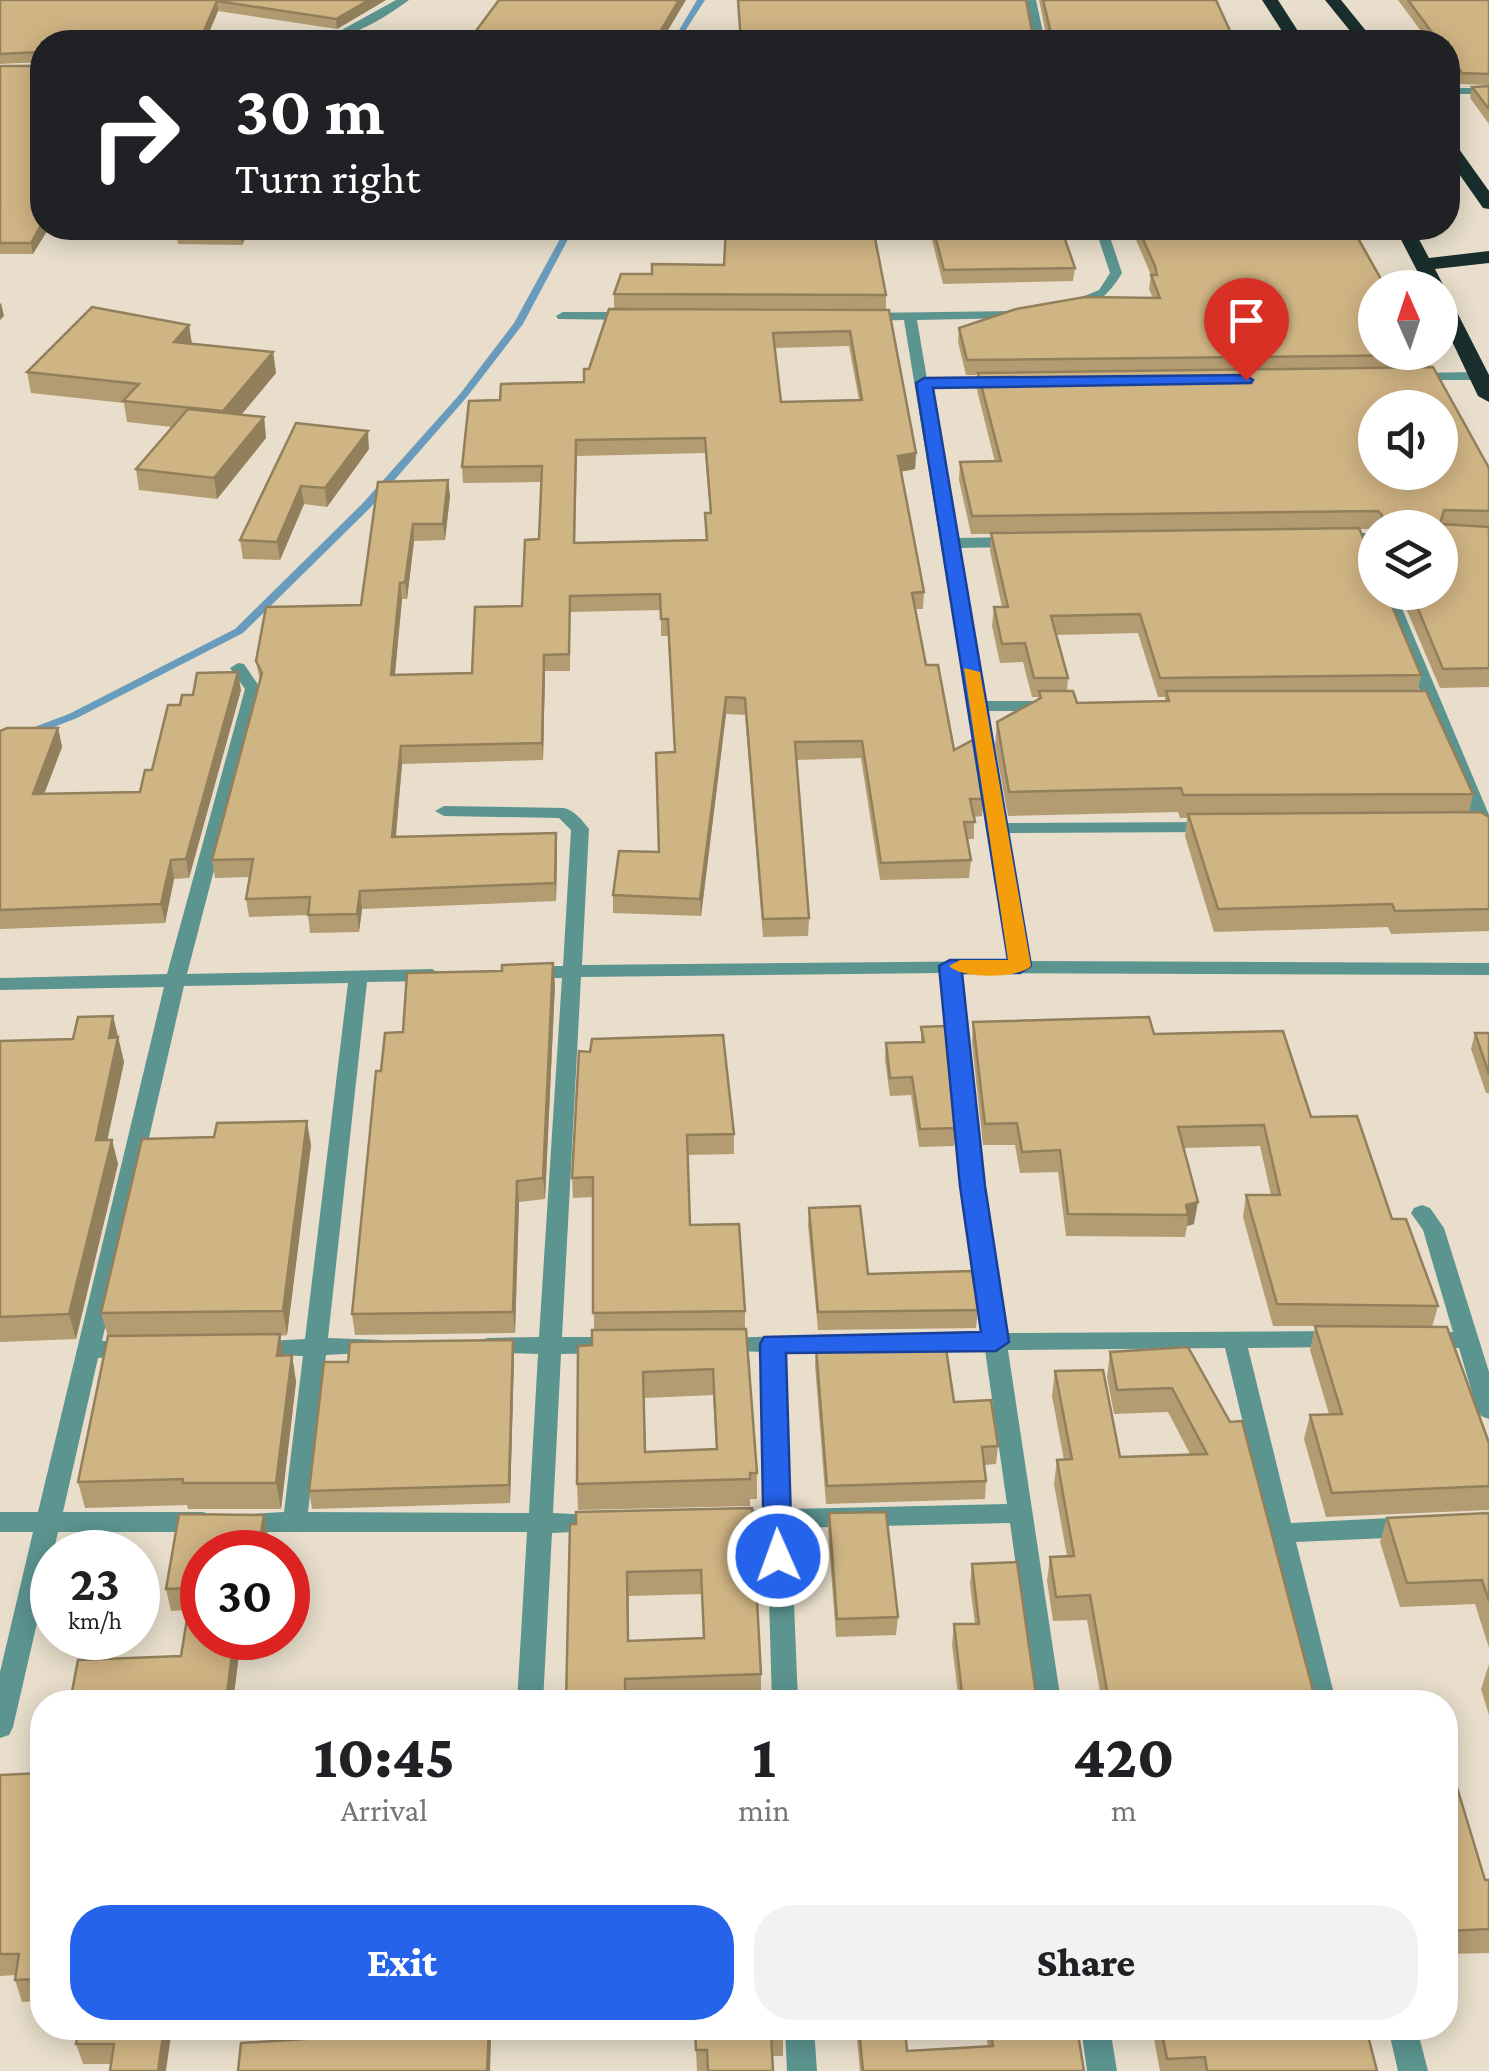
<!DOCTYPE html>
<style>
:root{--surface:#fff;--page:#f2f2f2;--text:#202124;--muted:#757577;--accent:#2563eb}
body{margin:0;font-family:"Crimson Pro",serif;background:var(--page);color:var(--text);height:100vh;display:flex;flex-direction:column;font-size:38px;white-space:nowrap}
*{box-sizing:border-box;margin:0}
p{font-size:32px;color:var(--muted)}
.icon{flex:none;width:55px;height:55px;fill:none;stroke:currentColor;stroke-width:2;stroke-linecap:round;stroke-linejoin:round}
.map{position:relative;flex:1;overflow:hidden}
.panel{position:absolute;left:30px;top:1690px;width:1428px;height:350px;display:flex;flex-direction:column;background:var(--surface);border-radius:40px;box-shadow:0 5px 25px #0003}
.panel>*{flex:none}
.guide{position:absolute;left:30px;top:30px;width:1430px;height:210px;border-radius:40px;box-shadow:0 5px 25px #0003;background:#202124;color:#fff;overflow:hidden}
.needle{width:65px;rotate:357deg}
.tools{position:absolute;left:1358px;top:270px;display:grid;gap:20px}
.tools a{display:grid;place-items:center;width:100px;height:100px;border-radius:50%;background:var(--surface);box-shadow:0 5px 25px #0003;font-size:50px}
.speed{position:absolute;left:30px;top:1530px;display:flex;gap:20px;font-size:50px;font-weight:700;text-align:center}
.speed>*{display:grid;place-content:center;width:130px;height:130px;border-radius:50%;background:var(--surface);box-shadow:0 5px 25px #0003;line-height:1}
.speed small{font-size:25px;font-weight:400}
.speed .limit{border:15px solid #d22;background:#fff;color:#111}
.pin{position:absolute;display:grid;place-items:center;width:85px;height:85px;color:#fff;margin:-102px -42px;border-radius:50% 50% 50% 0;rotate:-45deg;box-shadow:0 0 10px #0007}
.pin .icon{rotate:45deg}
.me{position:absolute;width:110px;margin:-55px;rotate:358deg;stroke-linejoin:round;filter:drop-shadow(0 0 8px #0008)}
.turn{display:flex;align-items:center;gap:35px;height:210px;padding:0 40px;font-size:45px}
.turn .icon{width:130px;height:130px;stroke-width:2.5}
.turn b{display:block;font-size:70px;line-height:85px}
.eta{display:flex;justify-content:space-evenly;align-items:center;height:170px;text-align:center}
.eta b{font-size:60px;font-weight:800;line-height:70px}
.action{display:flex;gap:20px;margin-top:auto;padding:20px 40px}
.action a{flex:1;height:115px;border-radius:40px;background:var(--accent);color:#fff;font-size:40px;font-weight:800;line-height:115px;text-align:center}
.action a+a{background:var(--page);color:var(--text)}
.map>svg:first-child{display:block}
</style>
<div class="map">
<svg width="1489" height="2071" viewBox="0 0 1489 2071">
<rect width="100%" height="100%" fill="#e8decb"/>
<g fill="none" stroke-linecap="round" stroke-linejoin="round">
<g fill="#699cbc" fill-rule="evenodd">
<path d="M697 0H705L678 42H672Z"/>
<path d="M566 228H574L523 324 466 398 370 508 243 633 77 718 0 748V740L69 714 235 629 362 504 460 394 514 323Z"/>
</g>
<g fill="#5c9490" fill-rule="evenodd">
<path d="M396 0H409C381 21 341 44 306 42L338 32Z"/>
<path d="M1026 0H1036L1045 42H1035Z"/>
<rect x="1448" y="88" width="41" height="6"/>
<path d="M1095 228H1107L1122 273C1109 295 1093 310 1065 310V304L1099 290 1110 273Z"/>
<path d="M1017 311 1024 315 1022 318 917 320 927 379 1002 378 1009 382 1002 386 929 387 955 538 1017 537 1025 542 1017 547 957 548 983 701H1049L1057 706 1049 711H985L1005 823 1211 822 1220 827 1211 832 1006 833 1029 961 1489 963V975L960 973 984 1186 1006 1333 1339 1331 1347 1333 1350 1339 1347 1345 1339 1347 1248 1348 1291 1523 1410 1517 1419 1520 1422 1527 1419 1534 1410 1537 1296 1542 1336 1702H1310L1225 1348 1008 1350 1061 1702H1035L1010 1523 791 1528 798 1702H772L767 1529 718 1527 715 1520 718 1513 766 1509 762 1352 715 1350 712 1344 715 1338 844 1335 852 1337 855 1343 852 1349 844 1351 785 1352 791 1509 1007 1504 985 1350H918L910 1348 907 1342 910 1336 918 1334 983 1333 962 1186 941 973 581 977 562 1337H619L627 1339 630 1345 627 1351 619 1353 561 1354 553 1513 612 1516 615 1523 612 1530 552 1533 543 1702H517L527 1532H242L233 1529 230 1522 233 1515 284 1512 303 1356 250 1354 247 1348 250 1342 305 1339 348 983 184 986 102 1341 137 1343 140 1349 137 1355 98 1358 63 1512H203L212 1515 215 1522 212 1529 203 1532H58L13 1727 9 1735 0 1738V1672L33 1532H0V1512H38L164 987 0 990V978L167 974 245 689 230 668 238 663 244 664 261 689 187 974 432 969 442 975 432 981 367 982 328 1338 382 1340 385 1346 382 1352 326 1355 308 1512 529 1513 538 1354 480 1352 477 1346 480 1340 488 1338 539 1337 562 978H526L516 972 526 966H563L571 830 559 818 444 816 435 811 444 806 564 808C574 810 583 821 589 829L582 965 1009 961 904 320 866 321 859 317 866 313Z"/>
<path d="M563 312H632L639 316 632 320 558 319 556 316Z"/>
<path d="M1411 373 1479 372 1486 376 1479 380H1406L1404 377Z"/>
<path d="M1336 533H1375V543L1331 541 1328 538Z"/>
<path d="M1379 592H1395L1489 815V841L1480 836Z"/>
<path d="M1422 1205 1430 1208 1444 1228 1489 1372V1419L1481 1416 1477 1410 1459 1348 1420 1346 1417 1340 1420 1334 1453 1332 1423 1230 1411 1213 1414 1208Z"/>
<path d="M785 2028H814L817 2071H787Z"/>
<path d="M1081 2028H1110L1117 2071H1087Z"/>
<path d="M1388 2028H1417L1428 2071H1398Z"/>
</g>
<g fill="#1a2f2d" fill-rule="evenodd">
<path d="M1262 0H1278L1305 42H1289Z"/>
<path d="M1325 0H1341L1375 42H1359Z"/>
<path d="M1448 141 1454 142 1489 191V209L1483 208 1448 158Z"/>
<path d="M1395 228H1413L1429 258 1489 251V263L1435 269 1489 375V402L1478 396 1440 316V288H1426Z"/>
</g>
</g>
<g fill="#b39c72" fill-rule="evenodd">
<path d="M0 0H386L337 29 218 11 205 42H42V228L33 254H0V66H40L42 62 0 64Z"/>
<path d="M1039 0H1216L1235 42H740L1032 31 1046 34Z"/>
<path d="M1398 0H1489V85L1460 84 1448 67V42H1429Z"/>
<path d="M1489 86V124L1470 98 1472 87Z"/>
<path d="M250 228 242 245 178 244 176 230Z"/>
<path d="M929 228H1061L1075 268 1073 281 943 284Z"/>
<path d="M1131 228H1354L1424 355 1421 367 1489 468V687L1440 688 1399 592H1440V528H1375V529H1359L1375 592 1421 675 1418 691 1473 794 1469 812 1489 817V931L1391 934 1388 927 1214 932 1185 836 1187 818H1180L1178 812 1008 816 995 745 997 722 1038 699V697H1032L1023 662 1000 663 992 626 994 607H1002L990 551 991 534H971L959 480 960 462H995L977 390 978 375H966L958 342 959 328 1153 298 1149 289 1151 275ZM1138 633 1158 697H1165V701L1077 703 1067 691 1068 678 1056 635Z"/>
<path d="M724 265 886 295V309L614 308V294L652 274Z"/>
<path d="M889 310 916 453 915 469 901 472 924 592 923 609H915L926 665 954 750 983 799 982 816 974 817V839H967L971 860 969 878 880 880 861 758 796 760 809 918 808 936 763 937 745 715 726 714 701 916 613 913V895L659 852 675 752 668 636H661V610L570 612V671H545L543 760 402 764 396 837 557 850 556 901 362 909 359 932 310 933 308 915 249 917 246 899 250 877 215 878 212 860 260 681 256 661 361 605 378 482 448 480 450 496 445 540 414 541 407 599H402L395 675 472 673 522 606 539 539 541 482 463 483 462 467 500 400 584 382 589 369ZM849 346 859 400 781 402 774 348ZM705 453 710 513H705L706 540 575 543 577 456Z"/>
<path d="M189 325 192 344 273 352 276 373 241 415 264 417 266 438 217 499 139 490 136 469 172 427 127 422 124 403 31 393 27 372Z"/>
<path d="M296 423 369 449 327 507 304 504 280 560 243 559 240 540Z"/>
<path d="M241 690 189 878 174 879 165 923 0 929V731L58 728 62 747 44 794 140 792 152 770 180 705Z"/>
<path d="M555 984 545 1199 519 1202 515 1333 355 1335 352 1314 381 1071 403 1032Z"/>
<path d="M113 1016 124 1062 107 1140H112L118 1164 76 1339 0 1342V1041L73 1039Z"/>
<path d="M973 1022 1154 1034 1311 1117 1392 1219 1438 1306 1432 1327 1489 1443V1510L1326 1517 1304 1439 1310 1415 1329 1414 1310 1350 1315 1326H1273L1243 1217 1246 1195H1271L1260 1146 1184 1148 1194 1224 1187 1226 1185 1237 1066 1236 1058 1172 1020 1173 1015 1145H983L972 1043Z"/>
<path d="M921 1027 956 1128 954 1146 919 1147 911 1095 890 1096 885 1060 886 1043 921 1042Z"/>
<path d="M1475 1033H1489V1093H1486L1471 1049Z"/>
<path d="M579 1051 734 1134V1154L688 1155 690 1225 745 1311V1329L757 1473V1499H750V1506L578 1510 577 1484 594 1330 593 1197 573 1198 572 1178ZM713 1395 716 1449 646 1452 644 1398Z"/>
<path d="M311 1145 287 1335 280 1336 283 1356 292 1355 296 1382 281 1509H188L187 1505 85 1508 78 1482 108 1337 101 1313Z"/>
<path d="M809 1208 868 1274 978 1310 976 1328 818 1330 808 1225Z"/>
<path d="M820 1336 954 1402 998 1446 996 1464 984 1465 986 1481 985 1499 826 1504 815 1365 816 1347 820 1346Z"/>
<path d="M513 1340 514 1358 510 1503 312 1509 309 1491 348 1362Z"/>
<path d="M1188 1347 1316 1702H1102L1087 1620 1053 1621 1047 1581 1050 1557 1067 1556 1054 1484 1057 1460H1064L1052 1396 1055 1371 1120 1457 1190 1454 1168 1412 1114 1414 1107 1377 1110 1352Z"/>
<path d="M752 1508 761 1674V1698L632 1702H566L570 1524ZM702 1594 703 1638 629 1641V1596Z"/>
<path d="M829 1513 898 1617 896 1635 836 1637 828 1531Z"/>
<path d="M1489 1513V1648L1475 1604 1400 1607 1380 1542 1387 1518Z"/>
<path d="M179 1514 264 1515 268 1537 266 1552H202V1638H241L233 1702H70L78 1660 181 1656 188 1610 171 1611 166 1589Z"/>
<path d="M972 1564 1037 1702H959L952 1645 954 1624H975L970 1584Z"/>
<path d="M1489 1664V1715L1481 1689Z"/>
<path d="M1445 1751 1485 1880H1489V1953L1445 1954Z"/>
<path d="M42 1773V2001L22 2002 15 1980 16 1975 0 1976V1777Z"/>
<path d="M79 2028 166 2071 111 2064H83L76 2044Z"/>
<path d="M695 2028H783V2056H772L773 2071H697Z"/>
<path d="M856 2028H905L907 2051 988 2047 985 2028H1077L1084 2071H860Z"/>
<path d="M1152 2028H1366L1377 2071H1160Z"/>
</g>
<g fill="#927f5c">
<path d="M369 0H386L337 29 336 19Z"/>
<path d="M679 0H686L661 42H654Z"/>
<path d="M217 1 218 11 205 42H199Z"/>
<path d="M42 223V228H49L33 254 31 243Z"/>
<path d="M242 228H250L242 245 240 231Z"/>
<path d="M1 303 4 316 0 320V304Z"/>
<path d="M189 325 192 346 174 342Z"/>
<path d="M273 352 276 373 226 433 223 411Z"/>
<path d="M264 417 266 438 217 499 214 478Z"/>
<path d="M368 431 369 449 327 507 325 488Z"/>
<path d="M916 453 915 469 898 472V456Z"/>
<path d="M448 480 450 496 445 540 443 524Z"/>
<path d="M301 486 304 504 280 560 277 542Z"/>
<path d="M413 524 414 541 407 599 405 582Z"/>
<path d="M400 583 402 599 393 692 391 675Z"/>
<path d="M544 655 545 671 543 760 542 743Z"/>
<path d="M238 672 241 690 189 878 186 859Z"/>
<path d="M726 697V714L701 916 700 899Z"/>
<path d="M58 728 62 747 37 813 33 794Z"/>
<path d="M401 746 402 764 394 855 392 837Z"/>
<path d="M556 833 557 850 556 901 555 883Z"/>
<path d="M171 860 174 879 165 923 161 904Z"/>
<path d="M360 891 362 909 359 932 357 914Z"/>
<path d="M553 963 555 984 545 1199 543 1178Z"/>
<path d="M113 1016 124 1062 102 1165 96 1140 109 1038Z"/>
<path d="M307 1121 311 1145 287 1335 283 1311Z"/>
<path d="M112 1140 118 1164 76 1339 69 1314Z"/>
<path d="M517 1181 519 1202 515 1333 513 1312Z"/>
<path d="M1198 1202 1194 1224 1187 1226 1188 1215 1186 1205Z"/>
<path d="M280 1334 284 1360 277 1356Z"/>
<path d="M513 1340 514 1358 510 1503 509 1485Z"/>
<path d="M292 1355 296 1382 281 1509 276 1483Z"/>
<path d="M264 1515 268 1537 266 1552 261 1533Z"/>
<path d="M247 1533 251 1552H245Z"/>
<path d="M234 1638H241L233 1702H226Z"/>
<path d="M164 2028H172L166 2071H158Z"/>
<path d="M489 2028 491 2042 490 2071H487Z"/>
</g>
<g fill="#d0b584" stroke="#927f5c" stroke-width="2.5" fill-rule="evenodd">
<path d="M0 0H369L336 19 217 1 199 42H42V54L40 52 0 54Z"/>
<path d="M499 0H679L654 42H330L332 34 470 39Z"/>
<path d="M738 0H1026L1032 31 1046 34 1050 29 1043 0H1216L1235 42H1259H741Z"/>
<path d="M1408 0H1489V74L1462 73 1448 54V42H1439Z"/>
<path d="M42 60V223L31 243H0V66H40Z"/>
<path d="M1489 86V109L1472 87Z"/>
<path d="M178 228H242L240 231 176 230Z"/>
<path d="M726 228H873L886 295 614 294 621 274H652V264L724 265Z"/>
<path d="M933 228H1061L1075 268 944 270Z"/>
<path d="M1138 228H1352L1386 288H1375V352H1423L1424 355 967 360 959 328 1016 309 1085 297 1160 298 1151 275H1157L1155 266Z"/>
<path d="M92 307 189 325 174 342 273 352 223 411 123 401 139 384 27 372Z"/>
<path d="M609 309 889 310 916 453 898 456 924 592 912 593 926 665H938L954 750 973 740 983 799H970L975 822H964L971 860 881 863 862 741 795 742 809 918 763 919 745 698 726 697 700 899 613 895 619 851 659 852 656 753 675 752 668 619H661L660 594 570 596 569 654 544 655 542 743 401 746 392 837 556 833 555 883 360 891 357 914 308 915 310 897 246 899 253 859 212 860 262 673 256 661 266 607 361 605 378 482 448 480 443 524H413L405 582 400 583 391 675 472 673 475 607 522 606 525 540 539 539 542 466 462 467 469 401 500 400 501 384 584 382V369H589ZM850 331 862 400 781 402 773 333ZM705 438 711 513H705L707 540 574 543 576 440Z"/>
<path d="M1433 367 1489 468V511L1444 510 1440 524 1489 527V668L1443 669 1411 592H1440V528H1381L1382 515 1378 511 972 516 960 462 1001 461 978 373ZM1375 408H1440V472H1375Z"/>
<path d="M188 409 264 417 214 478 136 469Z"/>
<path d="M296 423 368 431 325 488 301 486 277 542 240 540Z"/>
<path d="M1359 528 1367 547 1375 552V592H1386L1421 675 1160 678 1140 614 1051 616 1068 678H1034L1025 643 1002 644 994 607H1008L991 533Z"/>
<path d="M238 672 186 859 171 860 161 904 0 910V731L7 728H58L33 794 140 792 145 770H152L168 705H180L182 695H193L197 673Z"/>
<path d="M1039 691H1073L1077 703 1169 701 1166 691H1426L1473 794 1183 795 1181 788 1009 792 997 722 1041 698Z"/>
<path d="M1481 812 1489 817V909L1395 911 1392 904 1218 909 1188 814Z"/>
<path d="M553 963 543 1178 517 1181 513 1312 352 1314 376 1071H381L385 1033 403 1032 407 973 502 971V965Z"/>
<path d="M113 1016 109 1038 118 1037 96 1140H112L69 1314 0 1317V1041L73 1039 78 1017Z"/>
<path d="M1149 1017 1154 1034 1283 1031 1311 1117 1357 1116 1392 1219H1406L1438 1306 1277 1304 1246 1195H1280L1264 1125 1178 1127 1198 1202 1186 1205 1188 1215 1068 1214 1060 1150 1022 1152 1017 1123 985 1124 973 1022Z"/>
<path d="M945 1026 956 1128 920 1129 912 1077 890 1078 886 1043 924 1042 921 1027Z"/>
<path d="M1475 1033H1489V1074Z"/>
<path d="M723 1035 734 1134 687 1135 690 1225 739 1224 745 1311 593 1313V1177L572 1178 579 1051 590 1052 592 1039Z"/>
<path d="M307 1121 283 1311 101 1313 142 1139 214 1137 217 1123Z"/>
<path d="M860 1206 868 1274 972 1271 978 1310 818 1312 809 1208Z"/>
<path d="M1315 1326 1447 1327 1489 1443V1486L1332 1493 1310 1415 1342 1414Z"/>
<path d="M746 1329 757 1473H750V1479L577 1484 578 1346 592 1345V1330ZM713 1369 717 1449 645 1452 643 1372Z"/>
<path d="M280 1334 277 1356 292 1355 276 1483H183V1479L78 1482 108 1336Z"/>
<path d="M944 1335 954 1402 991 1400 998 1446 982 1447 986 1481 827 1486 816 1347 821 1346 820 1336Z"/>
<path d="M513 1340 509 1485 309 1491 324 1362H348L350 1342Z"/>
<path d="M1188 1347 1230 1422 1242 1421 1316 1702H1109L1090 1595 1056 1597 1050 1557 1074 1556 1057 1460 1072 1459 1055 1371 1103 1370 1120 1457 1207 1454 1172 1388 1117 1390 1110 1352Z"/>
<path d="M752 1508 761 1674 625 1679V1694H616V1702H566L570 1524H576V1512ZM701 1570 704 1638 628 1641 627 1572Z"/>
<path d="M886 1512 898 1617 837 1619 829 1513Z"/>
<path d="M1489 1513V1601L1482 1580 1407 1583 1387 1518Z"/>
<path d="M179 1514 264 1515 261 1533H247L245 1552H202V1638H234L226 1702H70L78 1660 181 1656 192 1588 166 1589Z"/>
<path d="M1017 1562 1037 1702H963L954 1624H979L972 1564Z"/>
<path d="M1445 1751H1446L1485 1880H1489V1929L1445 1931Z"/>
<path d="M42 1773V1979L15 1980 19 1954H0V1775Z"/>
<path d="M79 2028H164L158 2071H110L114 2044H76Z"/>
<path d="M306 2028H489L487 2071H238L241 2043 305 2039Z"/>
<path d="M695 2028H783V2033H771L773 2071H708L707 2050H696Z"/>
<path d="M859 2028H905L907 2051 993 2046 990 2028H1077L1084 2071H863Z"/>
<path d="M1161 2028H1366L1377 2071H1207L1205 2057 1167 2059Z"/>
</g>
<path fill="#2563eb" stroke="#184099" stroke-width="2.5" d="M1246 375 1253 380 1251 383 933 388 1031 966 1020 973H962L985 1186 1009 1342 996 1351 786 1353 792 1556 788 1564H768L764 1556 760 1344 764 1337 981 1332 960 1186 939 966 950 960H1008L916 383 924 378Z"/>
<path fill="#f59e0b" d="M964 668 980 672 1031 966C1018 979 962 979 949 966L960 960H1008Z"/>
</svg>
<div class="tools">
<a><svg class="needle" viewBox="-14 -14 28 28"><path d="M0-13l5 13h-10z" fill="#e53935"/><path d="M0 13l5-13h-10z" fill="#757577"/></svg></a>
<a><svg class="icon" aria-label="sound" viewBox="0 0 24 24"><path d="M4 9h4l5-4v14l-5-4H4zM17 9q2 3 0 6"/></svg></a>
<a><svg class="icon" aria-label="layers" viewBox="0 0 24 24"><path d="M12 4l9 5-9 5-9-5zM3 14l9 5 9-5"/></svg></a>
</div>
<div class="speed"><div>23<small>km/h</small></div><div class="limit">30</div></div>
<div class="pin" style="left:1246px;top:380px;background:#d93025"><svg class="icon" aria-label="arrive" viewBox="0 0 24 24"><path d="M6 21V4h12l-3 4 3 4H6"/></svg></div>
<svg class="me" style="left:778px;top:1556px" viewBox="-20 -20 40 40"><circle r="17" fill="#2563eb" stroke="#fff" stroke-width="3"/><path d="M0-11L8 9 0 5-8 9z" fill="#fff"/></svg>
<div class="guide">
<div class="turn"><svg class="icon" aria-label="right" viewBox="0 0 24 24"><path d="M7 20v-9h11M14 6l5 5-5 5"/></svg><div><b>30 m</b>Turn right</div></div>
</div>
<section class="panel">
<div class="eta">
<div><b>10:45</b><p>Arrival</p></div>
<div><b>1</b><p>min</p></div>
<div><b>420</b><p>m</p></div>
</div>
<div class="action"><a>Exit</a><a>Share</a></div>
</section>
</div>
